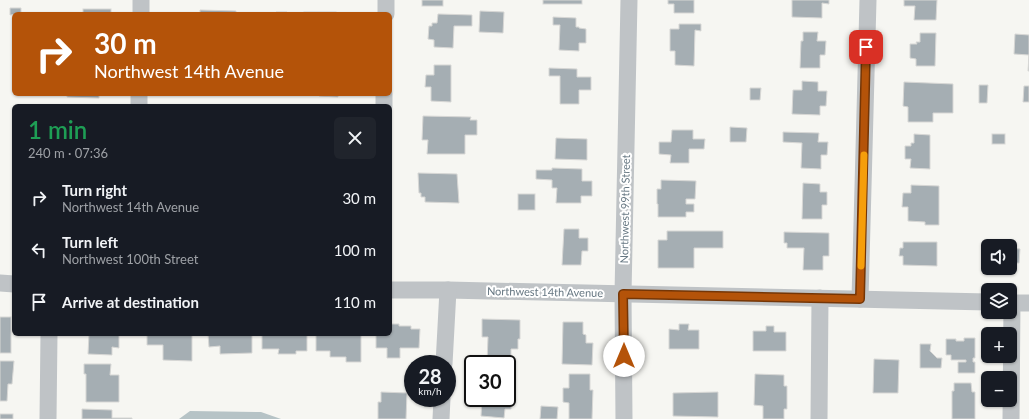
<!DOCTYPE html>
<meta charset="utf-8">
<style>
:root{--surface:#171b24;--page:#20242c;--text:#f1f3f6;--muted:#9ea1a6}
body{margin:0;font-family:Lato,sans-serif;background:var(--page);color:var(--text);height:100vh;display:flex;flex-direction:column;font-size:15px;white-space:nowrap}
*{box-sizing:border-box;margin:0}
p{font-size:13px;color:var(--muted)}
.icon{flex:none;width:22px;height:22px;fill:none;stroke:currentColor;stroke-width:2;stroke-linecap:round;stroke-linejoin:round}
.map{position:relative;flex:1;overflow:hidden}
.details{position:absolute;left:12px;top:104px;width:380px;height:232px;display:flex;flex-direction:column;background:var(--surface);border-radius:6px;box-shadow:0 1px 3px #0004}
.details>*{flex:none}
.guide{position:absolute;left:12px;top:12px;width:380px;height:84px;border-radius:6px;box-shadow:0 1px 3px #0004;background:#b45309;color:#fff;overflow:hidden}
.buttons{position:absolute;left:981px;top:239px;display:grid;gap:8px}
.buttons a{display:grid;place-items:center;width:36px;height:36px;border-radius:6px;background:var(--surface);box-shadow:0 1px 3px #0004;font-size:20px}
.speed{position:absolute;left:404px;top:355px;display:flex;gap:8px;font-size:20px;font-weight:700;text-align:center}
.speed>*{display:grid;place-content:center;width:52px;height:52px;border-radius:50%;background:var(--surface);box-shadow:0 1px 3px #0004;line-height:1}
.speed small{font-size:10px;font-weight:400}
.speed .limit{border:2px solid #111;border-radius:6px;background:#fff;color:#111}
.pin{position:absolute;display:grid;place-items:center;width:34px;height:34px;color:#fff;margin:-17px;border-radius:8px;box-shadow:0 2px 6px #0006}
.me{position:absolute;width:44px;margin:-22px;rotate:0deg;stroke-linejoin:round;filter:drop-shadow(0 0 3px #0008)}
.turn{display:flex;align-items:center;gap:14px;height:84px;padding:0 16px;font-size:18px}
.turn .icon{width:52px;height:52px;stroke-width:2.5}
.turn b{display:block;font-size:28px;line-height:34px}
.round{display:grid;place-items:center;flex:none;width:42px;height:42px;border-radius:6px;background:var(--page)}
.headline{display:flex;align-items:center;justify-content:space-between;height:68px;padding:0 16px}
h1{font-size:24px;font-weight:600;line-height:30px;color:#1e9e55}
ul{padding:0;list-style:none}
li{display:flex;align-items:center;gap:12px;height:52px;padding:0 16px}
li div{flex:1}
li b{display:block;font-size:15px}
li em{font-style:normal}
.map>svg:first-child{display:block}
</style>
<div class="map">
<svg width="1029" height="419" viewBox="0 0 1029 419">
<rect width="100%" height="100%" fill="#f6f6f2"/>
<path fill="#b6c3c6" d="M190 411 261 412 281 419H179Z"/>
<g fill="#a5aeb3" stroke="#d7d7d5">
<rect x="422" y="0" width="21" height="6"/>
<rect x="543" y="0" width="39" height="4"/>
<path d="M668 0H694V13H674V4H668Z"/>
<path d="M792 0H829V4L822 3V18L792 17Z"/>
<path d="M904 0H937L936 20H914L915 6H904Z"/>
<path d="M10 8H21V14L10 15Z"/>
<rect x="83" y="9" width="28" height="5"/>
<path d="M200 10 236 11V14H200Z"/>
<path d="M480 11 504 12 503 33 479 32Z"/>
<path d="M276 12H287V14H277Z"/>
<rect x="304" y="12" width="32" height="2"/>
<path d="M438 14 472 15V26H454L453 48 434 47V40L428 39 429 26H432V23H437Z"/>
<path d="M553 17 576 18V27H579V28L586 29V43H579V51L559 50 560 25H553Z"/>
<path d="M679 24H701V31L695 30 694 66 675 65V51H670V29H679Z"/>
<path d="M803 32H818L817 41H826L825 55H820V68H800L801 41H803Z"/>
<path d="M920 33H936L935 66H916V59L910 58V44H917L916 42H920Z"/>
<path d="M1015 34 1029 35V71H1028L1029 55 1014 54Z"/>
<path d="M434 65H451V102L431 101V87H425L426 75H434Z"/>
<path d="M549 68 577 69V77H591V90H579V104H560V76H549Z"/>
<path d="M802 81 818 82V91H827L826 106H820V115L792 114 793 90H802Z"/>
<path d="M904 82 953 84V113H933V122H908V107L903 106Z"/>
<path d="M979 85H988L987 103H979Z"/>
<path d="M1024 86H1029V102H1023Z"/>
<path d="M750 88H761L760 100H750Z"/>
<path d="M67 94H99V98L67 97Z"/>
<path d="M319 94H338V97L319 96Z"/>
<path d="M423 116 471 117 470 120H477V135H465V154H427L428 140H422Z"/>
<path d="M730 127 747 128 746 142H730Z"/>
<path d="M672 130H693V139H705L704 149H689V163H670L671 155 659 154V142H671Z"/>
<path d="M783 132 819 133 818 142H828L827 155H821V169L801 168 802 143 783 142Z"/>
<path d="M914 134 930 135V169L910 168 911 159H905V146H911V143H914Z"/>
<rect x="992" y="134" width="13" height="10"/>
<path d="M556 138 587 139V160L555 159Z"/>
<path d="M552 168 582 169V181H592V196H581V203H556L557 188H552V180L536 179V170H552Z"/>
<path d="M418 173 457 174 459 203 425 202V197H421V193H419Z"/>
<path d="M661 180 696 181 695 199H686V204H694V212H686V217H658V204H657V189H661Z"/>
<path d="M803 183 820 184V192H827V205H822V219H802Z"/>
<path d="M911 185 939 186V225H925V222L908 221V207H902L903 193H911Z"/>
<rect x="518" y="194" width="17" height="16"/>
<path d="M564 229H579V238H588V251H582L581 265H562Z"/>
<path d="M667 231H723V248H694V268H658V240H667Z"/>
<path d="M784 232 829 233V256H823V270H803L804 248H787V243H784Z"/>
<path d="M903 242H937V266L903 265V256H899L900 248H903Z"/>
<path d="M1010 248 1020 249 1019 263H1010Z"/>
<rect x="0" y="317" width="11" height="36"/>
<path d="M482 319 520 320V339H518V349H511V364H487L488 337H482Z"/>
<path d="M563 322H583V334L586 335V343H593L592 365 562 364Z"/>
<path d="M390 324H399V326H411V329H420L419 348H400V358H387V348H376V334H390Z"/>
<path d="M679 324H689L688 330H699V349H669V329L679 330Z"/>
<path d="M766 326H774V332H786V351H753V331H766Z"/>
<path d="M89 334H119V348L112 347V355L88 354Z"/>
<path d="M147 334H192V361L163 360V345H147Z"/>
<path d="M208 334H252V353L220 354V346L209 347Z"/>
<path d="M262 334H307V351H296V354H278L279 349H262Z"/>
<path d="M316 334H361V362H346V357H330V351H316Z"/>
<path d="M964 338H975V358H973V362H975V373H958V362H966V360H951V355H946V339H956V341H964Z"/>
<path d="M920 344H931L930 351 937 358H942L941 368H920Z"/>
<path d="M874 359 899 360 898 393H873Z"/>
<path d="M0 361H14L12 384H8L7 401H0Z"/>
<path d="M84 364H111L110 375H119V402H86V374H84Z"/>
<path d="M569 374H590V390H593L592 419H569V403L563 402V388H569Z"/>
<path d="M755 374 784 375V386H787V409H784V419H763V406L754 405Z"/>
<path d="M954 383H971L972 392H975V419H952V391H954Z"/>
<path d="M381 392 407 393 406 419H378V402H381Z"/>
<path d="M718 392V417L673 416V393Z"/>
<path d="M507 394H512L511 409H505L504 418 481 416 482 398H507Z"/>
<path d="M541 406 558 407 557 419H540Z"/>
<path d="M82 409 112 410V418H132V419H82Z"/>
<rect x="0" y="414" width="13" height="5"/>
</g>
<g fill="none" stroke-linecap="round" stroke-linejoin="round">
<g stroke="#bfc3c6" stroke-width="17">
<path d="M141 14V0"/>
<path d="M386 14V0"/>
<path d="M139 106V94"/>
<path d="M384 106V94"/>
<path d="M0 283 14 284"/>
<path d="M390 290H448L988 302"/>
<path d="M860 299 868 0"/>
<path d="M1010 303H1029"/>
<path d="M444 364 448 290"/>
<path d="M48 419 49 334"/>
<path d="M441 419 442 398"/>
<path d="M624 419 623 294 629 0"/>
<path d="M819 419 820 298"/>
<path d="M1011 419 1012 303"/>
</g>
</g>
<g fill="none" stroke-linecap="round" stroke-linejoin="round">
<defs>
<path id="route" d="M624 356 623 294 860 299 866 47"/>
</defs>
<use href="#route" stroke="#753606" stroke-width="10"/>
<use href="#route" stroke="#b45309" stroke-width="7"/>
<path stroke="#f59e0b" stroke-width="7" d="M861 266 864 155"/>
</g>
<g text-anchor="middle" stroke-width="4" stroke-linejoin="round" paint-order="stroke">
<g font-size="11" fill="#667782" stroke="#fff">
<text transform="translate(625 209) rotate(-89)" y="4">Northwest 99th Street</text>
<text transform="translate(545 292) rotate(1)" y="4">Northwest 14th Avenue</text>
</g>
</g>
</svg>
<div class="buttons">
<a><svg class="icon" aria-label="sound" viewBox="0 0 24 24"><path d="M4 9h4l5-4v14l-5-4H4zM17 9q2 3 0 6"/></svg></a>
<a><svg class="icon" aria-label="layers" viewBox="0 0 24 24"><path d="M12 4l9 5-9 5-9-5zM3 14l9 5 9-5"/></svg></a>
<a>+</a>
<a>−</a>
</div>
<div class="speed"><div>28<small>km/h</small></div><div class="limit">30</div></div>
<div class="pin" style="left:866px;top:47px;background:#d93025"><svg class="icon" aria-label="arrive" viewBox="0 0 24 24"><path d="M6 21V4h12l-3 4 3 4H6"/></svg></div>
<svg class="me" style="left:624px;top:356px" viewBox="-20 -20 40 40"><circle r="19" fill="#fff"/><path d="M0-13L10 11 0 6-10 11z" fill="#b45309"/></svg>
<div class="guide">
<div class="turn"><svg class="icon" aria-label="right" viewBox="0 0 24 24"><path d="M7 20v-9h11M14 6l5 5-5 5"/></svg><div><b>30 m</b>Northwest 14th Avenue</div></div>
</div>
<section class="details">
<div class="headline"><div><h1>1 min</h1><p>240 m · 07:36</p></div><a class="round"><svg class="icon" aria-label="close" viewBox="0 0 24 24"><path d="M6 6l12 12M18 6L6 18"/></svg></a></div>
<ul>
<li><svg class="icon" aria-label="right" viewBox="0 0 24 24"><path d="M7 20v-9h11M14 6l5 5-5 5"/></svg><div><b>Turn right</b><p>Northwest 14th Avenue</p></div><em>30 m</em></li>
<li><svg class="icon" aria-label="left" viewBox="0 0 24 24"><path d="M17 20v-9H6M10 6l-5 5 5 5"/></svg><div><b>Turn left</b><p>Northwest 100th Street</p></div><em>100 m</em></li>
<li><svg class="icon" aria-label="arrive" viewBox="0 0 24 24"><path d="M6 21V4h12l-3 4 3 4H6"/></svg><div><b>Arrive at destination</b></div><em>110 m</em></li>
</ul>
</section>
</div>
